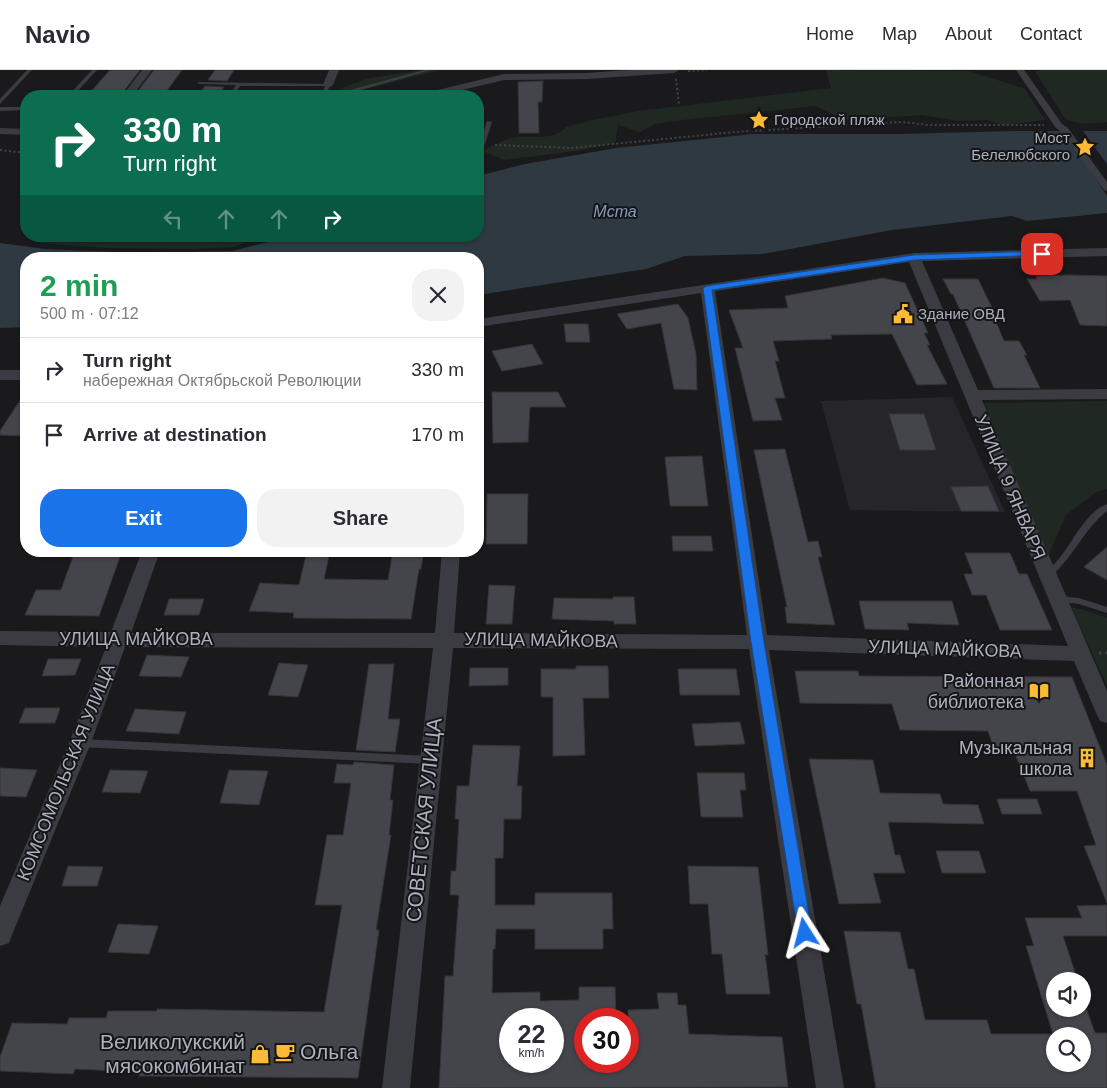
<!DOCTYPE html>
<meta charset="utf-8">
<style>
:root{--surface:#fff;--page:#f2f2f3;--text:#2b2b33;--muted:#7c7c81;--line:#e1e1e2;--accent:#1a73e8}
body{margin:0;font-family:Arial,sans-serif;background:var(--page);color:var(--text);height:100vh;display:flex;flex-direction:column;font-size:19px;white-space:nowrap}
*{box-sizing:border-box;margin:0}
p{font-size:16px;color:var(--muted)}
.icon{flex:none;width:28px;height:28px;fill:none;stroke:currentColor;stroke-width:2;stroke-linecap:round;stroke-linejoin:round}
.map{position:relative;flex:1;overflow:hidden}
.side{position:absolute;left:20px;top:182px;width:464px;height:305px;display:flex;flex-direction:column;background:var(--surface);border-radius:20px;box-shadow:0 1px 4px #0004}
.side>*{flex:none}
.guide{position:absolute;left:20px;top:20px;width:464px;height:152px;border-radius:20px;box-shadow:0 1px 4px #0004;background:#0b6e4f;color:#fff;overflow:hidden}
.fabs{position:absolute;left:1046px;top:902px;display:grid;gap:10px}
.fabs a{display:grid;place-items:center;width:45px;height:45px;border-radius:50%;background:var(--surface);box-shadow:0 1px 4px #0004;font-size:25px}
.speed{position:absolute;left:499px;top:938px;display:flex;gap:10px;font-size:25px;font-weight:700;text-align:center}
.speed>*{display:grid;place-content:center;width:65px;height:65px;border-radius:50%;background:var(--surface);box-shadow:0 1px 4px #0004;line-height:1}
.speed small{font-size:12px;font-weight:400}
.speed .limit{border:8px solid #d22;background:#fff;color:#111}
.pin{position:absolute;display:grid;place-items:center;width:42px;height:42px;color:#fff;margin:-21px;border-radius:10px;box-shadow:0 2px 8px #0006}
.me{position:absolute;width:55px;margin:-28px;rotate:351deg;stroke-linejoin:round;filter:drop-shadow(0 0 4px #0008)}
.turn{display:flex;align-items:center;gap:18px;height:105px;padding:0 20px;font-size:22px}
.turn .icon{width:65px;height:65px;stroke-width:2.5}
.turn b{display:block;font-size:35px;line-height:42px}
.lanes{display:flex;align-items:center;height:48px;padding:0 20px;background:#0003;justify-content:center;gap:25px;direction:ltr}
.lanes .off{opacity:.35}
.round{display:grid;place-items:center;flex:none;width:52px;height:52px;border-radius:20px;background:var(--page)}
.headline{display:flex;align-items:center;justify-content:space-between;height:85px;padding:0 20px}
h1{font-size:30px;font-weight:700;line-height:38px;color:#1e9e55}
.primary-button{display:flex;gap:10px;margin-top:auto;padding:10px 20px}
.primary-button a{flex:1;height:58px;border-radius:20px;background:var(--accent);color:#fff;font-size:20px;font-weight:700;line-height:58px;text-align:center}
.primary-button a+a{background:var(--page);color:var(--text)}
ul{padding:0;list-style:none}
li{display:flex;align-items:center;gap:15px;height:65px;padding:0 20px;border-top:1px solid var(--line)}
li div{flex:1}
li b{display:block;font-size:19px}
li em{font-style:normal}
header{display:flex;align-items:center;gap:30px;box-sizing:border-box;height:70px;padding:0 25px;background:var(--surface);border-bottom:1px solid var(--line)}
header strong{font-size:24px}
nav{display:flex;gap:28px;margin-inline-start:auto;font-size:18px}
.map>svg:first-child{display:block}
</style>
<header>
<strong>Navio</strong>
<nav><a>Home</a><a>Map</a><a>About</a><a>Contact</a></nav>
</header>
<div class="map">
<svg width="1107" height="1018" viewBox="0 0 1107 1018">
<rect width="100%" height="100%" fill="#1a1a1d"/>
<path fill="#26262a" d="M952 327 1005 442 850 440 821 331Z"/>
<g fill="#1f2821">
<path d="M423 0H441L349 23 339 19 369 8Z"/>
<path d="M826 0 968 1 1024 18 1045 50 1004 55 987 50 959 51 922 45 845 50 816 36 673 51 655 54 640 62 618 55 615 73 576 81 505 90 482 81C491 77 502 70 512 68 529 64 554 72 566 57L593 50 638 41 831 18Z"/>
<path d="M1040 0H1107V52L1084 54 1066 50 1035 1Z"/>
<path d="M34 166H260L235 177 192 179 106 178 41 173Z"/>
<path d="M1107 331V419L1096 422 1066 445 1047 488 984 333Z"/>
<path d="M1071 537 1088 541 1107 548V616Z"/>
</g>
<path fill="#2f3942" d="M1015 61H1107V143L1027 151 1012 146 892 160 763 184 685 186 646 199 478 225V189H26V257L0 258V173L45 179 136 183 232 181 293 166H478V106L525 94 616 78 753 64H900Z"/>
<path fill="#1a1a1d" d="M1065 60H1082L1107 94V126Z"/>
<g fill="#44454a" stroke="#343439" fill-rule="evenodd">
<path d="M110 0H140L120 26H87Z"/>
<path d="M154 0H182L163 26H134Z"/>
<path d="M215 0H234L227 11 208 10Z"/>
<path d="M543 11 542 32H538L539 63H519L518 12Z"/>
<path d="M205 16 224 17 218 26H198Z"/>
<path d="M1070 205 1107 206V256L1080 255 1070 230 1040 231 1027 209H1037L1036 206Z"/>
<path d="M883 208 905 213 928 263H924L930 275H927L947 314 917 315 892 264 831 265 832 269 773 271 779 291H775L785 328H775L782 350 753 351 735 278H743L729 240 788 238 785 226Z"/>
<path d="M943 209H978L994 242H992L1004 271H1019L1027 285H1024L1040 318H994L953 224H951Z"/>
<path d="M678 234 688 248 696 284 697 320 674 319 661 253 627 259 617 244Z"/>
<path d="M564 254H588L590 272H566Z"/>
<path d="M532 274 543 294 502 301 492 281Z"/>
<path d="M26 321V366L0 365V361Z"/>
<path d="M492 322H558L566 337H530L528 372 493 373Z"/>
<path d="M889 344H924L936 380H900Z"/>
<path d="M785 379 808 472 818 471 822 487H818L835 555 787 553 785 537H787L754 380Z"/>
<path d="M702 386 708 436H670L665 387Z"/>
<path d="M988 416 999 441H961L951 417Z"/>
<path d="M487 424H528L527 474H486Z"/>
<path d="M672 466H711L713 481H673Z"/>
<path d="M1107 477V510L1084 497Z"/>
<path d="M75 481H122L99 546 25 545 36 520H61Z"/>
<path d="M307 481H330L324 509 388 510 393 481H424L421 499H419L411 549 293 548 294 543 249 541 260 513 299 515Z"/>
<path d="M965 483H1010L1019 504H1027L1052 560H1000L986 525H972L964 504H973Z"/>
<path d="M489 515 515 516 512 554H486Z"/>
<path d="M613 527H634L636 554H614V551L552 549 554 528 613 529Z"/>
<path d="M169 529H204L199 545H164Z"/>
<path d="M859 531H952L959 555 907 553 909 560 865 559Z"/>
<path d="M147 585 189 587 181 607 139 606Z"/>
<path d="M48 589H81L75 605 42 606Z"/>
<path d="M279 593 308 595 298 627 268 625Z"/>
<path d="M369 594H394L388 649H400L395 682 356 680Z"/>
<path d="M576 596H608L609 628H583L585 685 553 686V627H541V599H576Z"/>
<path d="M470 598H508V615L469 616Z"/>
<path d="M678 599H736L740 625H680Z"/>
<path d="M795 601H858L859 606 1072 607 1107 695V833L1084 776 1096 775 1077 721H1030L1014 681H995L988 661 900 660 892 634 800 633Z"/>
<path d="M25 638H60L55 653H19Z"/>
<path d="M135 639 186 642 179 664 126 661Z"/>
<path d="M740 652 745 674 695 676 692 654Z"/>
<path d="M473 675 520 676 517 716H522L521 749H504L503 788H495V835H535V823H612L613 859H603V879H535V859H496L495 879H493L492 923 540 922V931L579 930V917H615L616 949H585V991H628V940L659 939 657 923H677L678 935H686L689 964 782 967 788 1017 439 1018 445 906H453L459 825H450L451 801H456L459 749H455L457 716H469ZM510 949H552V991H510Z"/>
<path d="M809 689 873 690 880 723 940 724 943 734 978 735 984 754 888 752 895 785H900L905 803H873L881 833 839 834Z"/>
<path d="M354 692 394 695 390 730H393L389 765H391L376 860H379L358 1008 139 1006 140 1002 75 999 73 1004 0 1001V987L12 953 67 954 69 948H106L108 941H157V939L324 942 342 835H315L327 765H343L351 713H334L337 694 353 695Z"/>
<path d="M0 698 37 700 26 727 0 726Z"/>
<path d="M110 700 148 701 140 723 102 722Z"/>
<path d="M229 700 268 701 259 735 220 733Z"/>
<path d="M697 703H744L746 720H740L743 747H701Z"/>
<path d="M997 729H1037L1042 744H1002Z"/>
<path d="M936 781H979L986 803H942Z"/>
<path d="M68 796 103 797 97 816H62Z"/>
<path d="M688 796 758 797 768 885 765 884 770 924H726L722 884H712L708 834H690Z"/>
<path d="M1107 835V866H1063L1078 911H1055V939H1082V926L1095 963H1107V1018H876L861 934H857L844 861 900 862 908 899H914L925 950H987L991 964H1053L1026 876H1034L1025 848H1082L1077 836ZM1055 966H1082V994H1055Z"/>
<path d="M118 854 158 856 149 884 108 882Z"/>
</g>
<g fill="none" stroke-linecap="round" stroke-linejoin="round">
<g stroke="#414349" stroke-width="2" stroke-dasharray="2 2.5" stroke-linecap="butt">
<path d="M688 1 707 0"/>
<path d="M676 9 679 35"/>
<path d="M495 75 572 78 735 62 902 52 929 55H1044"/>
<path d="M0 80 26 83"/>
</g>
<path stroke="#414349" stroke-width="3" stroke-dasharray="2.5 4" stroke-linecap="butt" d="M1099 583H1107"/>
<g fill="#3b3c42" fill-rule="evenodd">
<path d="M27 0H32L0 34V29Z"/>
<path d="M92 0H97L73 26H68Z"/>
<path d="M424 0H431L340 26H330L322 24 325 16H240L233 26H229L236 15 199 14 197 13 199 12 328 14 330 15 327 22 335 24Z"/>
<path d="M0 37H26V40L0 41Z"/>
<path d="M487 51 492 52 485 74 478 78V74L480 73Z"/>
<path d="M1107 434V441C1084 459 1073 488 1050 507H1044L1043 505 1044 503C1050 498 1056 493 1061 486 1074 470 1086 442 1107 434Z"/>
<path d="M1058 526 1079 528 1107 537V543L1079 534 1055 531 1054 529 1055 527Z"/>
<path d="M81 669 430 686 434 687 435 690 434 693 430 694 81 677 77 676 76 673 77 670Z"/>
</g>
<path fill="#3b3c42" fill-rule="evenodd" d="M1016 0H1024L1062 54 1068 58 1107 112V121L1104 120 1062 62 1056 58Z"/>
<g fill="#3b3c42" fill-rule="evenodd">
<path d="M142 0H152L132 26H122Z"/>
<path d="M329 0H339L333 15 328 18 323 15Z"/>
<path d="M628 0H679L674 3 587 9 504 10 437 26H420L421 24 504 4 587 3Z"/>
<path d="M0 58 26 59V65L0 64Z"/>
<path d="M1107 178V186L922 191 978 320 1107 319V329L982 330 1107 621V653L1100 651 1097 645 1074 591 769 580 844 1018H816L749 579 453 578 410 1018H382L433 578 125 577 91 673 12 865 9 873 0 876V836L69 673 106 577 0 575V561L111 562 142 481H160L131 563H435L442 481H460L454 563 747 565 701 223 478 257V249L914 183ZM909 192 1068 576 767 565 715 221Z"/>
<rect x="0" y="300" width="26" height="10"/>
</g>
</g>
<path fill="#1a73e8" stroke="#114b97" d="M1042 181 1047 184 1045 185 914 190 712 220 764 572 812 863 810 868 805 870 800 868 798 863 751 572 703 218 707 216 914 185Z"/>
<defs>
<symbol id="sight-bare" viewBox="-9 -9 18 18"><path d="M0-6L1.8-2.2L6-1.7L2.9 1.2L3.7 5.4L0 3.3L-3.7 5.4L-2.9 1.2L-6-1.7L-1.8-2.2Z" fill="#fbbb34" stroke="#151518" stroke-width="2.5" paint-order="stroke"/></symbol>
<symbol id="civic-bare" viewBox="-9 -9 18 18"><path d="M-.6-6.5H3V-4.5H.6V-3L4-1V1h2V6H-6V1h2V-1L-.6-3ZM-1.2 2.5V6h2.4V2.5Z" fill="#fbbb34" stroke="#151518" stroke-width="2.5" paint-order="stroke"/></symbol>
<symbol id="library-bare" viewBox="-9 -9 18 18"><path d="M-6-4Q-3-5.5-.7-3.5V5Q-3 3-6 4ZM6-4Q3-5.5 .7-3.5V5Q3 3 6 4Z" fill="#fbbb34" stroke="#151518" stroke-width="2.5" paint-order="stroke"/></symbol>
<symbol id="building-bare" viewBox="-9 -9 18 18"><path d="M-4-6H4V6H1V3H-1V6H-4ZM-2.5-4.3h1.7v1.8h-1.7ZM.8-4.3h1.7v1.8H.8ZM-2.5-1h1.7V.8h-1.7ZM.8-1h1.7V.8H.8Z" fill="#fbbb34" stroke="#151518" stroke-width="2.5" paint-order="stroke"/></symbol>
<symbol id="cafe-bare" viewBox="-9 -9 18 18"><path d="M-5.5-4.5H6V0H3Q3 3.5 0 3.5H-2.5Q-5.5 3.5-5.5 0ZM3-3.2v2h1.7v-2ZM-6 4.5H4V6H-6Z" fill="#fbbb34" stroke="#151518" stroke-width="2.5" paint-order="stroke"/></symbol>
<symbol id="shop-bare" viewBox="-9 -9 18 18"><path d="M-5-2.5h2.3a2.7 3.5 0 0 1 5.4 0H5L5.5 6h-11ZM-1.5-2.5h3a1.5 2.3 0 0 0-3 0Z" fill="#fbbb34" stroke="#151518" stroke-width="2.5" paint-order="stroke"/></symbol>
</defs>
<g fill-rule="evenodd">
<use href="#sight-bare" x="745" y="36" width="28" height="28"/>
<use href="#sight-bare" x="1071" y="63" width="28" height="28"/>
<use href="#civic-bare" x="889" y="230" width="28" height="28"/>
<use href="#library-bare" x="1025" y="607" width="28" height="28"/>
<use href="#building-bare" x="1073" y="674" width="28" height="28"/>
<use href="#cafe-bare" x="271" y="968" width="28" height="28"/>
<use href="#shop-bare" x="246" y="970" width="28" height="28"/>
</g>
<g text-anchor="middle" stroke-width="4" stroke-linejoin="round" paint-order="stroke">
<g font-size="15" fill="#acb1bd" stroke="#151518" text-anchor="start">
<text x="774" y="55">Городской пляж</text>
<text x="1070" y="73" text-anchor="end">Мост<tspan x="1070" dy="17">Белелюбского</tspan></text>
<text x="918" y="249">Здание ОВД</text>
</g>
<g font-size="16" font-style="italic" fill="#829eb9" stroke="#151518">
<text x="615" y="147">Мста</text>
</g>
<g font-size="18" fill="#acb1bd" stroke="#151518">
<text transform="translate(1010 417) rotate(67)" y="6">УЛИЦА 9 ЯНВАРЯ</text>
<text x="136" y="575">УЛИЦА МАЙКОВА</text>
<text transform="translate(541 570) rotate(1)" y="6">УЛИЦА МАЙКОВА</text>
<text transform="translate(945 579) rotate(2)" y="6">УЛИЦА МАЙКОВА</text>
<text transform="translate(66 702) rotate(-68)" y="6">КОМСОМОЛЬСКАЯ УЛИЦА</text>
</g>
<g font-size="18" fill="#acb1bd" stroke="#151518" text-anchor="end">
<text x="1024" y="617">Районная<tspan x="1024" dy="21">библиотека</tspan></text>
<text x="1072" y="684">Mузыкальная<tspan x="1072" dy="21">школа</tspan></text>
</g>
<g font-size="21" fill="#acb1bd" stroke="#151518">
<text transform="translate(424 750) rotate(-84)" y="7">СОВЕТСКАЯ УЛИЦА</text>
</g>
<g font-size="21" fill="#acb1bd" stroke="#151518" text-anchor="end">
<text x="245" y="979">Великолукский<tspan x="245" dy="24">мясокомбинат</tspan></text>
<text x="300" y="989" text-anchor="start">Ольга</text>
</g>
</g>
</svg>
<div class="fabs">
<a><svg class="icon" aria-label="sound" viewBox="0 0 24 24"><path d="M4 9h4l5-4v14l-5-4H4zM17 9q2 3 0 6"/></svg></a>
<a><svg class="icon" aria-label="search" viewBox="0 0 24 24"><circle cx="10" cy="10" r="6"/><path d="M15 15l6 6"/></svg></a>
</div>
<div class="speed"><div>22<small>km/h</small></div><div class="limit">30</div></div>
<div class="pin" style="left:1042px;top:184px;background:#d93025"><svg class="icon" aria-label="arrive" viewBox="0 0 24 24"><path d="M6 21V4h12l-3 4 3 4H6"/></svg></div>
<svg class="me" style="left:805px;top:863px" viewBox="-20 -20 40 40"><path d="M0-17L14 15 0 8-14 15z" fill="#1a73e8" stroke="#fff" stroke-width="4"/></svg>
<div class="guide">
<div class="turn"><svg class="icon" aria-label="right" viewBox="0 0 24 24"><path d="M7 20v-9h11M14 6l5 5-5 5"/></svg><div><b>330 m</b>Turn right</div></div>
<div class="lanes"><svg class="icon off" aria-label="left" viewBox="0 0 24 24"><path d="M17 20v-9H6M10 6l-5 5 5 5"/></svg><svg class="icon off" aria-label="ahead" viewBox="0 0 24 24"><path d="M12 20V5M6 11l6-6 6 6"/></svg><svg class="icon off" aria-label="ahead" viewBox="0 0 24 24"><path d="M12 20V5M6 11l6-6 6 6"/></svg><svg class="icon" aria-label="right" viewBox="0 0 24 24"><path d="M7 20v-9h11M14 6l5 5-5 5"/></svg></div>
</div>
<section class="side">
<div class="headline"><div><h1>2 min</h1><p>500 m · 07:12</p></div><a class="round"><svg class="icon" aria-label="close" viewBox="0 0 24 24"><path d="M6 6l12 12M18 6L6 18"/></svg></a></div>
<ul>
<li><svg class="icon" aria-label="right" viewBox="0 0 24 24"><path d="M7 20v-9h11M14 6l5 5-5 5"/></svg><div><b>Turn right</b><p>набережная Октябрьской Революции</p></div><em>330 m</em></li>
<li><svg class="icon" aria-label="arrive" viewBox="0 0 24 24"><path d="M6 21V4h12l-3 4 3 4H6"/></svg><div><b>Arrive at destination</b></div><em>170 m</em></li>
</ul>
<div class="primary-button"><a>Exit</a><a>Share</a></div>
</section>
</div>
